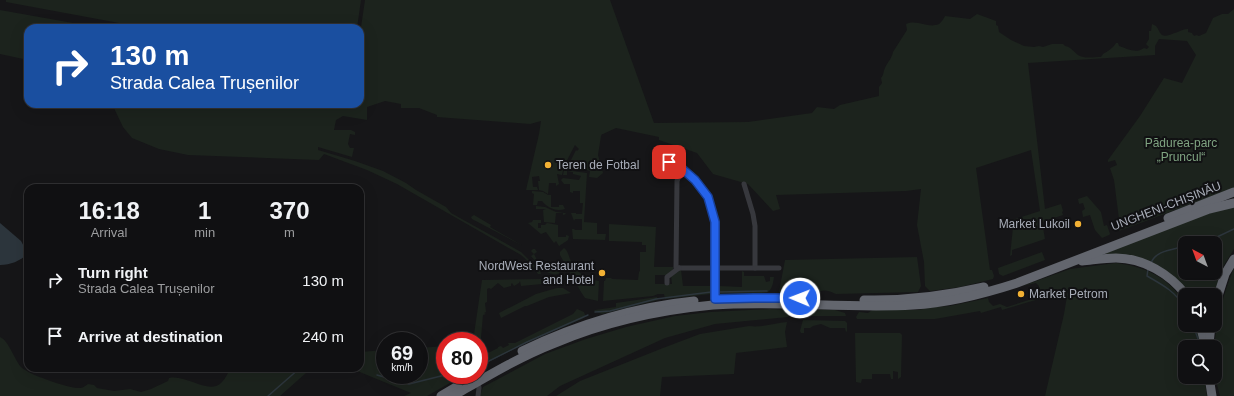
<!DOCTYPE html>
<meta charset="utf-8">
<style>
:root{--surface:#101012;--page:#19191b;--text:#f1f3f6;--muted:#9c9d9f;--line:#303032}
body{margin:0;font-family:Arial,sans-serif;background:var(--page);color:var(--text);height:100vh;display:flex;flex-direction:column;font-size:15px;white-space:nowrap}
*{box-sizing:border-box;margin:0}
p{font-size:13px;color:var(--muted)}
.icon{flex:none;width:22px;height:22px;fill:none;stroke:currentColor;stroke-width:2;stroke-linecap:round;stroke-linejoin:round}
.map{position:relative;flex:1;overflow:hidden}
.panel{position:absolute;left:24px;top:184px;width:340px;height:188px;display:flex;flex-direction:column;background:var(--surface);border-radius:12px;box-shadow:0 4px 16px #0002,0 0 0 1px var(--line)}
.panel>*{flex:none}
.hud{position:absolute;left:24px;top:24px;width:340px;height:84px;border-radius:12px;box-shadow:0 4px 16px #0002,0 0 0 1px var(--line);background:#1a4fa0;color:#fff;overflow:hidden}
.needle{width:26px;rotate:319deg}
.buttons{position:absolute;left:1178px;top:236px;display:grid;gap:8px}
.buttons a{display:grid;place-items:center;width:44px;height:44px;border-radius:8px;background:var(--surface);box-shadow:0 4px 16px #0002,0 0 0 1px var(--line);font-size:20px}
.speed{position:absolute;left:376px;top:332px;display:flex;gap:8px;font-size:20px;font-weight:700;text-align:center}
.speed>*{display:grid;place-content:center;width:52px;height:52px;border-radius:50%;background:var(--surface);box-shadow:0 4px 16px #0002,0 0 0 1px var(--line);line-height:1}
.speed small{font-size:10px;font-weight:400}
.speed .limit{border:6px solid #d22;background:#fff;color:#111}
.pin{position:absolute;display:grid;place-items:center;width:34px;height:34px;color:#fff;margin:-17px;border-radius:8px;box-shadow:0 2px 6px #0006}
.me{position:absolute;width:44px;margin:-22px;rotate:271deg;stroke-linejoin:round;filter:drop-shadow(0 0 3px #0008)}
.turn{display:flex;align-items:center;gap:14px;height:84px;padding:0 20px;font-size:18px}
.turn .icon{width:52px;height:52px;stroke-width:2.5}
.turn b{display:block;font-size:28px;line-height:34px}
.eta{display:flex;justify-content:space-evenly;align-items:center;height:68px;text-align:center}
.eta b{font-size:24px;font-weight:700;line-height:28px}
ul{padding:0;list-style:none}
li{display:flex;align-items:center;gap:12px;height:56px;padding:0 20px}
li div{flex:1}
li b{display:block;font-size:15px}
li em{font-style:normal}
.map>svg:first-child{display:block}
</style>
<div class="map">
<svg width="1234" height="396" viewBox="0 0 1234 396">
<rect width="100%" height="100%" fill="#161618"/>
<g fill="#1c231d" fill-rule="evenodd">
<path d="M6 0H361L357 28H146L6 2Z"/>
<path d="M365 0H610L654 123 748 122 812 113 817 107 834 109 840 105 879 96V87L882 83 881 78C884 75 883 72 885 68 887 63 892 58 893 52L907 30 906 24C918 19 928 29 939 24 941 23 944 18 945 16L970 19 977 14 996 21V25L998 26 999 32 1011 40 1024 46 1034 47 1039 46 1043 47 1052 44H1063L1065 46C1071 47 1073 51 1078 55 1084 59 1094 57 1101 57L1103 54C1107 52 1114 47 1116 43H1118L1119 46C1128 49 1136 54 1144 48L1147 49 1149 47 1146 44 1149 39V31H1151L1152 24 1156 26C1158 28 1159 32 1161 34 1165 40 1182 28 1188 29V32L1192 33 1193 35 1195 36 1196 35 1199 36 1206 33 1213 18 1222 14H1228L1234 9V188L1119 231C1115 230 1116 223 1116 221L1119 219 1114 180 1110 168 1117 165 1115 160 1108 162V160L1140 116 1164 78 1182 83 1196 55 1187 41 1159 39 1155 46V55L1028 63 1045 209 1061 204 1063 211 1062 212 1063 215 1042 222 1045 239 1012 250V255L1010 256 1013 227 1009 221 1040 211 1031 150 976 168 990 270H992L994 276 993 279 960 287 930 291 925 286 924 262 917 225 921 189 906 191 776 195 780 209 773 211 748 184 713 174 697 153 659 140V137L616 128 603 134H602L601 136 598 155 603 173 597 178 589 177 590 171 578 167 567 168 576 150 577 151 579 149 575 145 564 166 562 175 557 174 559 184 556 186V183H549L548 194 543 191 539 190 538 181H540L539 176 532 177 533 187H537L538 190H526L539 134 541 121 530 124 437 117V115L419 108H401V104L385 101 367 107V120L343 116 336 120 334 130H351L355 132V135L350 134 348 144 350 148H354L352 157 318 147V150L355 161 383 171 406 183 416 190 446 207 451 213 521 252 540 271 541 274H538L531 264 521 255 397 184 367 170 324 154 319 160 188 155 159 149 132 138 123 127 112 104H360V34Z"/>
<path d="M0 10 101 28H28V60L0 54Z"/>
<path d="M564 170 587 173 584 222 597 223V234H606L605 240 573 239 572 229H574L575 230H582V219H575L574 221 571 213H576V214H582L583 203H580V191H573V193L570 192V184H564L561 180 563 178 579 180 581 176 573 174V172L567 171V175H563Z"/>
<path d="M532 191 543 192 548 195H551V207H559V205H563L565 209C556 212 548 208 542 201H538L537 205H533L534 194 532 193Z"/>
<path d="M1087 196 1101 212 1104 226 1107 225 1110 234 1109 235 1102 238 1095 230 1090 215 1083 217 1082 211 1085 209 1083 203 1079 204 1078 199Z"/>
<path d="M536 206 545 207 556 212 565 213 566 214 563 215V213H556L555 223 544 222 543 210 546 209H536Z"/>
<path d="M1234 207V249L1224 265 1213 295H1190L1183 285 1174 277 1106 255V253L1202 215ZM1185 243H1215V273H1185Z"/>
<path d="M474 215 491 225 490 227 523 246 472 219 471 217Z"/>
<path d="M1068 218 1071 225 1052 230 1051 224 1052 227 1061 224 1060 220Z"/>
<path d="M533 220H541V223H538V228H541V225H545L547 223 558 225V237H566V235L569 236 568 240 559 246 556 241 554 243 546 232 541 234 528 223 532 222Z"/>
<path d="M609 224 656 227 654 267H673V271L667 275H655V284H672L671 276 681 270 683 286H711L712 271 713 272V292L711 294 665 299 664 294H658L653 296 603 301 604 281H605L606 278H611L612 279 638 280 639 272 640 271V252H646V245H642V242L609 241Z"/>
<path d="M564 248C568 251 568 254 570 259 575 271 586 280 599 281L598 301 585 298 581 292 560 255V252Z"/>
<path d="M533 249H535L537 252 534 254 537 260 542 259 544 269 553 268 560 273C549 279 538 264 531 256L534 254 531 251Z"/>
<path d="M1042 252 1045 260 1003 276 999 274 998 268Z"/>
<path d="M917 257 921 286 918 292 836 294C823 288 824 291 812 293 802 294 792 293 782 294L779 292 785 260Z"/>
<path d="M1116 263C1141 266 1164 275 1179 295 1181 297 1184 300 1185 303 1187 309 1185 319 1185 325H1197L1202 347H1185V377H1204L1207 396H1045L1064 314 1068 290 1041 292 1039 299 1002 310 1001 307 981 313 980 311 935 319H857L856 317 859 312 868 313 872 310H918L933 307 950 306 988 298 989 302 993 306 1000 304 1007 307 1032 299V297L1037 296 1039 286 1036 283 1022 286 1070 269Z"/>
<path d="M1234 268V396H1220L1215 377V347H1214C1217 319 1223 294 1234 268Z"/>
<path d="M719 271V286L742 287V271L744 272V276H764L766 282 770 281V277H774C773 282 773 288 768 292 765 294 726 293 719 294L717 292V272Z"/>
<path d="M541 279 542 284 521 286 520 281 519 283 514 286 512 283 511 284V286L504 288 498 283 491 289 489 288 487 289V302L485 303 486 312 484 313 486 314 483 315 480 349 484 355 498 348V347L501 346 503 348 509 345 508 343H515L573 314 577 309 584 312 585 315 584 318 530 341 479 367V341H473L482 280Z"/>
<path d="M557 288H563L571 293 549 297 527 306H525L501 318 499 313 536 294Z"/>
<path d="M657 297 658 300 602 314 594 311 595 310 616 307V303Z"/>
<path d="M770 309 792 310 788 317 715 324 665 338 560 386 547 396H480L483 387 545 354 586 339 626 327 675 316 711 312Z"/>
<path d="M806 309 835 310 845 313 846 316H804L802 313 804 310Z"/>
<path d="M803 320 845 321 847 323V331L846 332 845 328H830L821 324 813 326 810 328H804V333H801L800 331Z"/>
<path d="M787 322 785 332 787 347 736 353 734 374 662 377 660 396H556L580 381 663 348 700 334 749 326C762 328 774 323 787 322Z"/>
<path d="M855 333H900L902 335 901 377 898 379V372L893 371V379H891L890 374H872V379H862L861 383 856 382Z"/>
<path d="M0 337C9 341 14 359 21 367 27 374 70 389 80 388 83 388 85 386 88 384L94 385 97 388 114 391 130 389 141 392 151 389 168 381 169 378C187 374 209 396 222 382 226 378 228 372 231 368H310L306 373 280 396H0Z"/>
<path d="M445 346V375H464L427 396H404L411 393 350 368H360V352L385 350V375H419V348Z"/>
</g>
<path fill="#2c353c" d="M0 223 21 241 28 254C19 261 11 265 0 265Z"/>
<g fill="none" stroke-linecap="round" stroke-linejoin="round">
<g stroke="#2c353c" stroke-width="1.5">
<path d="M1196 243 1217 237 1234 229"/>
<path d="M1151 263C1156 250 1173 250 1185 246"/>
<path d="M1148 269 1147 276C1163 285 1176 292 1185 308"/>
<path d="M719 292 767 291"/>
<path d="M595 312 610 311 656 299 711 292"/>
<path d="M1193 325 1201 347"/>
<path d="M479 366 527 342 588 315"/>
<path d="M377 375 409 384 445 375"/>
<path d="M1203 377V380"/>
<path d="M268 396 300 368"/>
</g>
<g stroke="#37383d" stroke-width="5">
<path d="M659 158C688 167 711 190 715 221 717 231 715 242 715 252 715 268 715 284 715 299"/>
<path d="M682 168 677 181 676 268H755V226L753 214 744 184"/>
<path d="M755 268H779"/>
<path d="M667 283V277L679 268"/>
<path d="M478 396 479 388 478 381"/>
</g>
<g stroke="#63666e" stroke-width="9">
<path d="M1168 218 1234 192"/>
<path d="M1082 261C1093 260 1105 258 1116 258 1143 258 1170 274 1186 295"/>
<path d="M864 300C905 301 945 296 984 287"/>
<path d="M1215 305 1225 274 1234 259"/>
<path d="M1200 325 1206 347"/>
<path d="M1209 344 1211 325"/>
<path d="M522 351C576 325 634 307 694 301"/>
<path d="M1209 377 1212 396"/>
<path d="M441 396 458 386"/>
<path d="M453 396C486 377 519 357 555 343 605 322 659 310 713 305 780 300 847 309 913 305 949 303 983 294 1017 283L1209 209 1234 203"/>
</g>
</g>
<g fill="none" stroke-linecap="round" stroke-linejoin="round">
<defs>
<path id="route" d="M669 162 679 166 695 180 708 197 715 222V299L754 298H800"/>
</defs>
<use href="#route" stroke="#184099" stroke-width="10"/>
<use href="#route" stroke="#2563eb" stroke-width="7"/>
</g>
<g fill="#f2b134" stroke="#111113" stroke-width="1.5">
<circle cx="548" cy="165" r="4"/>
<circle cx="1078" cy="224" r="4"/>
<circle cx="602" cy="273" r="4"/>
<circle cx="1021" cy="294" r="4"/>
</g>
<g text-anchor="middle" stroke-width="4" stroke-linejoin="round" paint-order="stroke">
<g font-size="12" fill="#7fa381" stroke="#111113">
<text x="1181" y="147">Pădurea-parc<tspan x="1181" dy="14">„Pruncul“</tspan></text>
</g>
<g font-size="12" fill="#a8adb8" stroke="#111113" text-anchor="start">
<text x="556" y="169">Teren de Fotbal</text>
<text x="1070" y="228" text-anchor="end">Market Lukoil</text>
<text x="594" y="270" text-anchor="end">NordWest Restaurant<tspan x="594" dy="14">and Hotel</tspan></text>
<text x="1029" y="298">Market Petrom</text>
</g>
<g font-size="12" fill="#a8adb8" stroke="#111113">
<text transform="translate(1166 206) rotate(-21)" y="4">UNGHENI-CHIȘINĂU</text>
</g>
</g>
</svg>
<div class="buttons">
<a><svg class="needle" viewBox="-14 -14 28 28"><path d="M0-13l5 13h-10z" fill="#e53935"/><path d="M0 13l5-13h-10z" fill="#9c9d9f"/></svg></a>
<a><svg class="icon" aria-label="sound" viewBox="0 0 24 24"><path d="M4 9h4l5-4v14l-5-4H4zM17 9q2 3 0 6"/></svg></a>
<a><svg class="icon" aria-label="search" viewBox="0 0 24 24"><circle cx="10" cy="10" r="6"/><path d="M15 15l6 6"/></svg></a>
</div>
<div class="speed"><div>69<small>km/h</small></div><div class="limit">80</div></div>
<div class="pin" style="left:669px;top:162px;background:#d93025"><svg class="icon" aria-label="arrive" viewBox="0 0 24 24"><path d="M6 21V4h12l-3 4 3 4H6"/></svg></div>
<svg class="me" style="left:800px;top:298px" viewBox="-20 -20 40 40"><circle r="17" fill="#2563eb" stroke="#fff" stroke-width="3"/><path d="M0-11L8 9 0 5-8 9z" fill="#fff"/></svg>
<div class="hud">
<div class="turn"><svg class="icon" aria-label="right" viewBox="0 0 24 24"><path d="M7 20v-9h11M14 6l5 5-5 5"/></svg><div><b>130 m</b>Strada Calea Trușenilor</div></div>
</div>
<section class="panel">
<div class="eta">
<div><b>16:18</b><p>Arrival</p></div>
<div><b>1</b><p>min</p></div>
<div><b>370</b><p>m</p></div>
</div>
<ul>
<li><svg class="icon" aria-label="right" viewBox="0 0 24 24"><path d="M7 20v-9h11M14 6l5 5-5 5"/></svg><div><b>Turn right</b><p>Strada Calea Trușenilor</p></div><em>130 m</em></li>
<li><svg class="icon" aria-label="arrive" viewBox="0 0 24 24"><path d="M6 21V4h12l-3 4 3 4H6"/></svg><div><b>Arrive at destination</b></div><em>240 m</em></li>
</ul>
</section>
</div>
